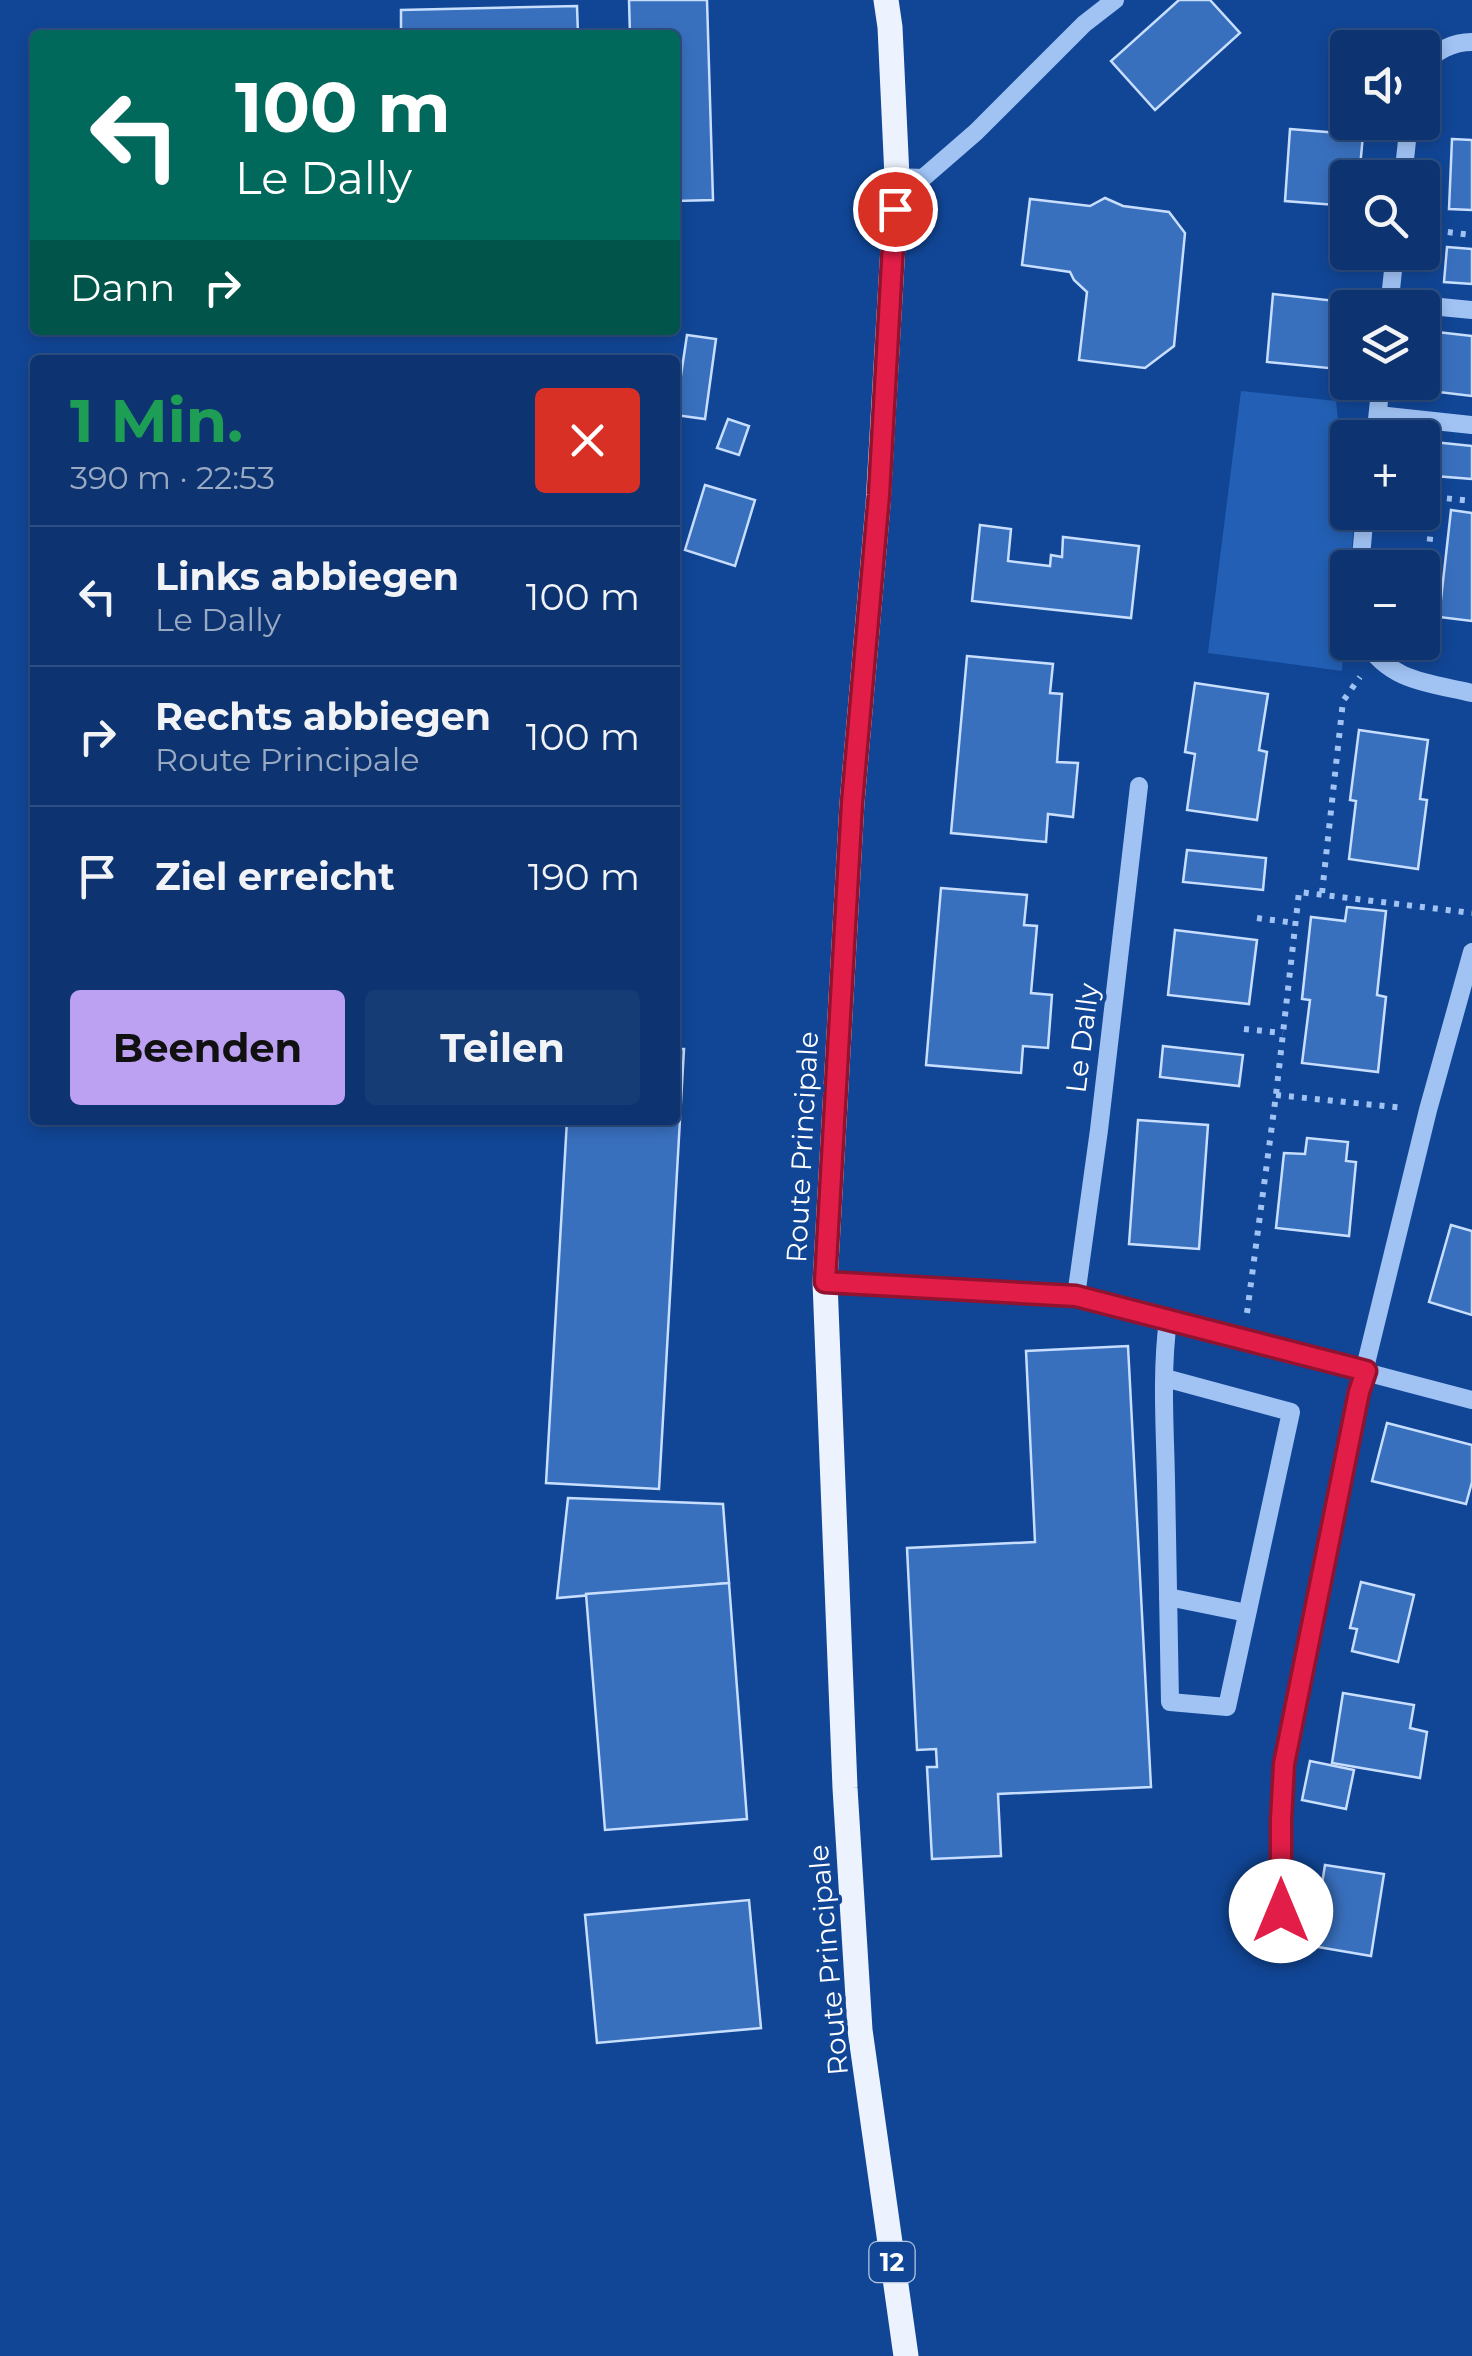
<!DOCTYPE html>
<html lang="de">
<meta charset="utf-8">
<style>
:root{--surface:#0d3470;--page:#163c75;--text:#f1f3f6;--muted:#9aaac3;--line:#2d4f83;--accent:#bca0f2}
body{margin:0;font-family:Montserrat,sans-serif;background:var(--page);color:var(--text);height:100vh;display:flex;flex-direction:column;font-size:38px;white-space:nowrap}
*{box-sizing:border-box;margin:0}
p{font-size:32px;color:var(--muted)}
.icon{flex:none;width:55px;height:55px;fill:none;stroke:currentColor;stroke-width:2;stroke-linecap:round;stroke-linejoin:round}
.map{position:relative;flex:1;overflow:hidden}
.drawer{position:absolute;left:30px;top:355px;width:650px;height:770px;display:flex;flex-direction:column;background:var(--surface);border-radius:10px;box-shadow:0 5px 15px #0003,0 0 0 2px var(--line)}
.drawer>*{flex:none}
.banner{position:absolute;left:30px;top:30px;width:650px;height:305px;border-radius:10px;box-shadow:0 5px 15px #0003,0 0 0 2px var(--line);background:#00695c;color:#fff;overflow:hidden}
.buttons{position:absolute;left:1330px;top:30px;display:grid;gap:20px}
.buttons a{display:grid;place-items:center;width:110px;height:110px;border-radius:10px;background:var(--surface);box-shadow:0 5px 15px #0003,0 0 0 2px var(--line);font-size:50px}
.pin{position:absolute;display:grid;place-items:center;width:85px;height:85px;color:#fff;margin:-42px;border:5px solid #fff;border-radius:50%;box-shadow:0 2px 10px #0007}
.me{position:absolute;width:110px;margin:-55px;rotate:0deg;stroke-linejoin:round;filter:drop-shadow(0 0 8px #0008)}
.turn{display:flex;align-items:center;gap:35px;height:210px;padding:0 40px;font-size:45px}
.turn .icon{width:130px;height:130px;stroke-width:2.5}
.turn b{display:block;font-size:70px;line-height:85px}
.then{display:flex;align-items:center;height:95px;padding:0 40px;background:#0003;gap:20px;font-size:38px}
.round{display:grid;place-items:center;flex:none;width:105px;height:105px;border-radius:10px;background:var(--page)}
.overview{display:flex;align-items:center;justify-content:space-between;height:170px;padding:0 40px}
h1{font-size:60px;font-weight:700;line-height:75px;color:#1e9e55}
.button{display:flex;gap:20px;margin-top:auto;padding:20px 40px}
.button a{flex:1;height:115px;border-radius:10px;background:var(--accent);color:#111;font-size:40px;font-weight:700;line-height:115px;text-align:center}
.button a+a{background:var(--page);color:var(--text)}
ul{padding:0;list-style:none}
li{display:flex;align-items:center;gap:30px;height:140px;padding:0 40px;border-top:2px solid var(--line)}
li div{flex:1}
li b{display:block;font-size:38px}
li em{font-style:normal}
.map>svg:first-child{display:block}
</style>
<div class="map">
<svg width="1472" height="2356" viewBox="0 0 1472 2356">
<rect width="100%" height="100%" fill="#114696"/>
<path fill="#2360b5" d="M1241 391 1336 401 1339 430 1362 432 1361 437 1348 438V512L1355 513 1350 567 1348 568 1347 602 1342 671 1208 653Z"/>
<g fill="#3970be" stroke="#c8defe" stroke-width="2.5">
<path d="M629 0H707L713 200 675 201V35H630Z"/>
<path d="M1179 0H1210L1240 33 1155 110 1111 61Z"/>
<path d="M577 6 578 35H401V10Z"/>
<path d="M1290 129 1363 135 1359 178H1348V206L1285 201Z"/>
<path d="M1452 139 1472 140V210L1449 209Z"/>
<path d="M1105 198 1123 206 1169 212 1185 233 1174 346 1145 368 1079 360 1087 292 1074 280 1070 272 1022 265 1030 199 1090 206Z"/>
<path d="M1447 247 1472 249V284L1444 282Z"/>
<path d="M1273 294 1345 302 1338 369 1267 362Z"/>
<path d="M1437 332 1472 336V396L1430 391Z"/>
<path d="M687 335 716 339 705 419 675 415Z"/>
<path d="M1345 372H1348V382H1368V395L1344 393Z"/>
<path d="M728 419 749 426 739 455 717 448Z"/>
<path d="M1424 441 1472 446V479L1422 475Z"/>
<path d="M705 485 755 500 735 566 685 550Z"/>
<path d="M1451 510 1472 513V621L1439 617Z"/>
<path d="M980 525 1011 529 1008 561 1050 566 1051 555 1062 557 1063 537 1139 546 1131 618 972 601Z"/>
<path d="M967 656 1053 664 1050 693 1062 694 1057 762 1078 763 1073 817 1048 814 1046 842 951 833Z"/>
<path d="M1195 683 1268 694 1259 750 1267 752 1257 820 1187 810 1195 754 1185 752Z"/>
<path d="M1359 730 1428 740 1420 799 1427 800 1418 869 1349 859 1356 801 1350 800Z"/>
<path d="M1187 850 1266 858 1263 890 1183 882Z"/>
<path d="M941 888 1027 895 1024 925 1037 926 1031 993 1052 995 1048 1048 1023 1046 1021 1073 926 1065Z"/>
<path d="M1347 907 1386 911 1377 995 1386 997 1378 1072 1302 1063 1310 1000 1302 999 1311 917 1345 921Z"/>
<path d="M1175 930 1257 940 1249 1004 1168 995Z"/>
<path d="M1163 1046 1243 1055 1239 1086 1160 1077Z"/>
<path d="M675 1049H684L659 1489 546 1483 567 1120H675Z"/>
<path d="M1138 1120 1208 1125 1199 1249 1129 1244Z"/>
<path d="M1307 1138 1348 1142 1346 1161 1356 1162 1349 1236 1276 1228 1284 1153 1305 1154Z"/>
<path d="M1451 1225 1472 1231V1315L1429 1302Z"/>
<path d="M1128 1346 1151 1787 998 1794 1001 1856 932 1859 927 1767H937L936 1749 917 1750 907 1548 1035 1542 1026 1351Z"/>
<path d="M1387 1423 1472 1445V1482L1466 1504 1372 1481Z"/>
<path d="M568 1498 723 1504 729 1583 557 1598Z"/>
<path d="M1361 1582 1414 1595 1398 1662 1352 1651 1357 1629 1350 1628Z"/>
<path d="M729 1583 747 1819 605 1830 586 1594Z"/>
<path d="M1343 1693 1414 1705 1410 1728 1427 1732 1420 1778 1332 1763Z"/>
<path d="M1310 1761 1354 1770 1346 1809 1302 1800Z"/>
<path d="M1325 1865 1384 1874 1371 1956 1312 1946Z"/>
<path d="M749 1900 761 2028 597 2043 585 1915Z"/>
</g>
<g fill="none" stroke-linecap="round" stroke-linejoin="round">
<g stroke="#a0c3f4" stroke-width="6" stroke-dasharray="5 8" stroke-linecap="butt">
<path d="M1422 229 1472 235"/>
<path d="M1422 495 1434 497 1422 622"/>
<path d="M1434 497 1472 501"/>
<path d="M1322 893 1343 701 1360 677"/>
<path d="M1257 918 1295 923"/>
<path d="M1244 1029 1283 1033"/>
<path d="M1276 1095 1404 1108"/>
<path d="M1247 1313 1276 1095 1299 892 1472 913"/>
</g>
<g stroke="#a0c3f4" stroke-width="18">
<path d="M1422 65C1437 51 1452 42 1472 42"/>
<path d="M897 177 923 178 976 132 1084 24 1115 0"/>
<path d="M1403 178 1409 122"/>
<path d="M1389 302 1472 310"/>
<path d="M1389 308 1395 252"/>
<path d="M1378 415 1472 425"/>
<path d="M1375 438 1381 382"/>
<path d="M1360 568 1365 512"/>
<path d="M1366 642C1390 682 1431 683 1472 693"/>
<path d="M825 1282 1076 1296 1472 1400"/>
<path d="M1076 1296 1099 1130 1139 786"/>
<path d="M1165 1378 1291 1412 1227 1707 1170 1702C1168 1628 1167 1554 1166 1480 1165 1428 1161 1373 1168 1320"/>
<path d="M1168 1597 1247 1613"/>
<path d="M1281 1942V1819L1284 1764 1359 1392 1428 1110 1472 952"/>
</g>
<path stroke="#ecf3ff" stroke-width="25" d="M886 0 890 27 897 177 878 505 852 803 825 1282 845 1788 860 2030 906 2356"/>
</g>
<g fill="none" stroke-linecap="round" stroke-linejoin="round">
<defs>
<path id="route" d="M895 209 879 495 852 803 825 1282 1076 1296 1366 1371 1359 1392 1284 1764 1281 1820V1911"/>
</defs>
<use href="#route" stroke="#92132f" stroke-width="25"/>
<use href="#route" stroke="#e11d48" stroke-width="18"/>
</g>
<g text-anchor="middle" stroke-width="8" stroke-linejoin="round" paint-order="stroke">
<rect fill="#114696" stroke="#b8c8e0" stroke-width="2.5" x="869.5" y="2242" width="45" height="40" rx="8"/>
<g font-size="25" font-weight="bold" fill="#fff">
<text x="892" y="2271">12</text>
</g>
<g font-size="28" fill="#fff" stroke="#114696">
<text transform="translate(1082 1038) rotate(-83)" y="10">Le Dally</text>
<text transform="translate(802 1147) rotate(-87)" y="10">Route Principale</text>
<text transform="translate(828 1960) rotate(-95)" y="10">Route Principale</text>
</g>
</g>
</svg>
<div class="buttons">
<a><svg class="icon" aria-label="sound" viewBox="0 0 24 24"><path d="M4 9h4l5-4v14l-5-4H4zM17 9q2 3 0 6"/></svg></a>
<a><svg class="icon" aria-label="search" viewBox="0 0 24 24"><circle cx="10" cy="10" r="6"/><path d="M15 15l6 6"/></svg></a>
<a><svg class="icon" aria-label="layers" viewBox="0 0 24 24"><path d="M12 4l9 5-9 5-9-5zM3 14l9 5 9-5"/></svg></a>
<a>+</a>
<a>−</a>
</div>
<div class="pin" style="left:895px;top:209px;background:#d93025"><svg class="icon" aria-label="arrive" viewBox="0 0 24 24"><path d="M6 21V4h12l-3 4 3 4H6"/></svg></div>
<svg class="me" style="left:1281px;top:1911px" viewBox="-20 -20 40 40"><circle r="19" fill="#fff"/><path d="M0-13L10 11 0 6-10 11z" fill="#e11d48"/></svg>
<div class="banner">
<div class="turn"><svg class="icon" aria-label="left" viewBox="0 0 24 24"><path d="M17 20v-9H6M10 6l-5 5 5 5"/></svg><div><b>100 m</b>Le Dally</div></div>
<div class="then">Dann<svg class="icon" aria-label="right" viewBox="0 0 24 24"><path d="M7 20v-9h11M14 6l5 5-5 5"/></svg></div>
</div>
<section class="drawer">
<div class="overview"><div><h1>1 Min.</h1><p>390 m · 22:53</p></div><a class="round" style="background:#d93025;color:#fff"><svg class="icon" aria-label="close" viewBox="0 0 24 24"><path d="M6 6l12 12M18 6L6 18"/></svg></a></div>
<ul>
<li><svg class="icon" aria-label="left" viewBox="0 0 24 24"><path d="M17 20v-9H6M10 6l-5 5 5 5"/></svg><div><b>Links abbiegen</b><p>Le Dally</p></div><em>100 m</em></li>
<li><svg class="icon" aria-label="right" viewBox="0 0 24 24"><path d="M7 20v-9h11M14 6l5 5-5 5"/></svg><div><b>Rechts abbiegen</b><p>Route Principale</p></div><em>100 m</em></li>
<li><svg class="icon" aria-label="arrive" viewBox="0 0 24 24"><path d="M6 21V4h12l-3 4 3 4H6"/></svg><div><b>Ziel erreicht</b></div><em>190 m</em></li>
</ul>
<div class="button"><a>Beenden</a><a>Teilen</a></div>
</section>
</div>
